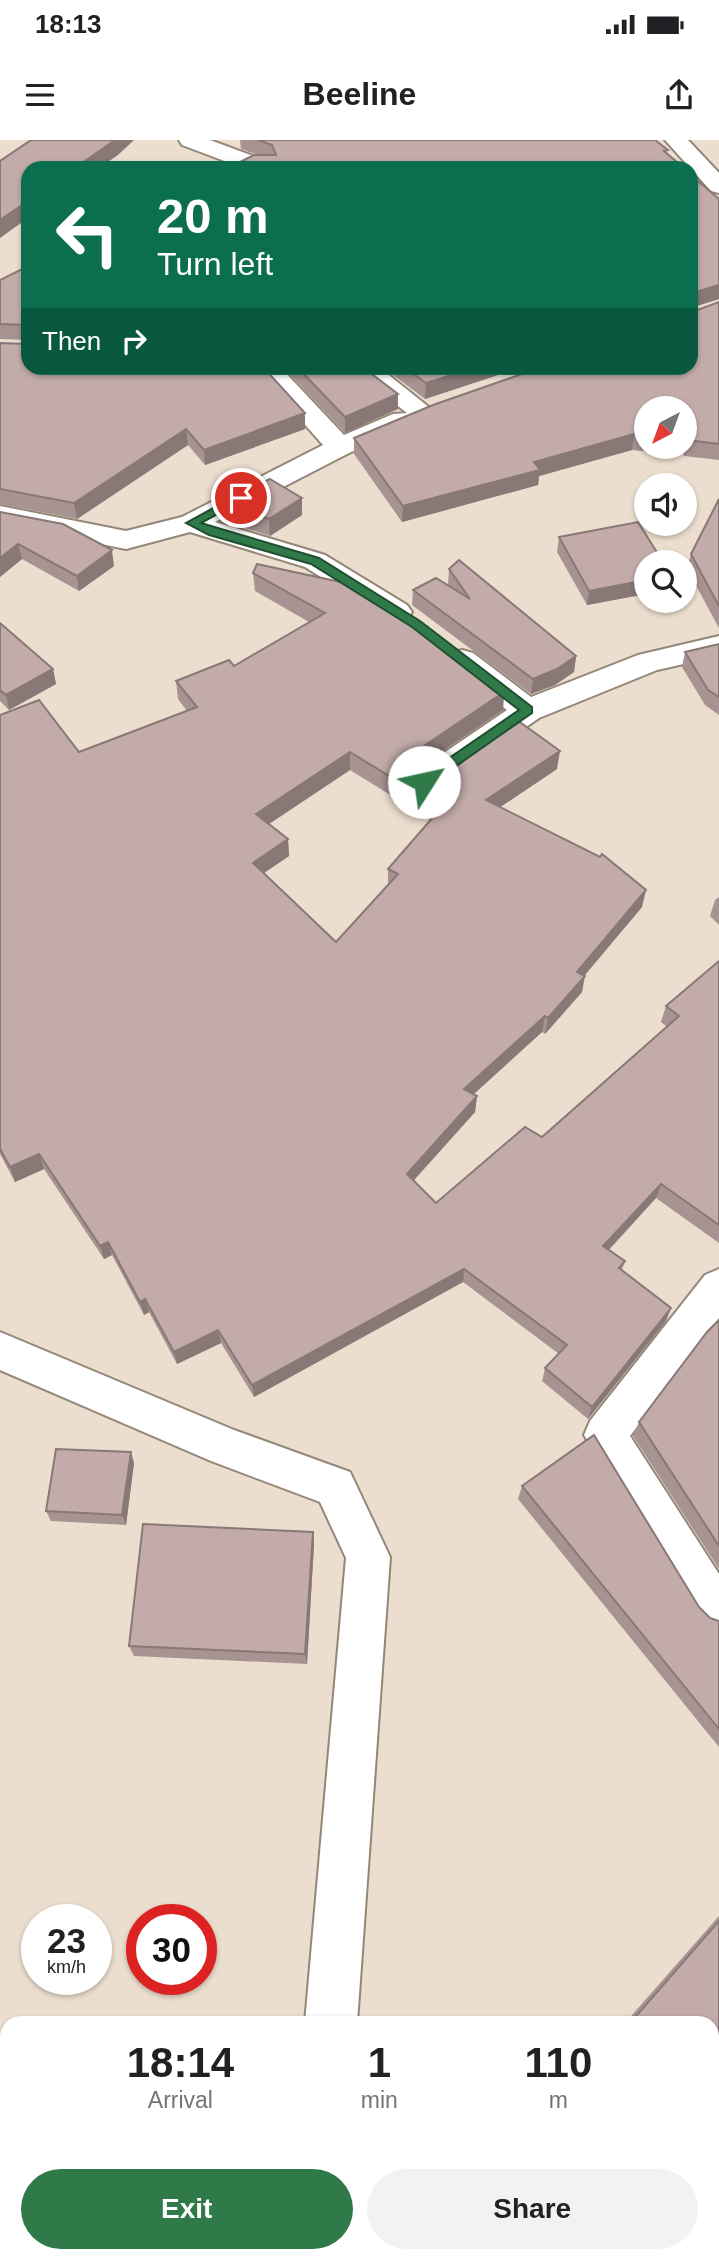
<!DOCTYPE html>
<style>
:root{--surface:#fff;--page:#f2f2f2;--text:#202124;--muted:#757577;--accent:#2f7a48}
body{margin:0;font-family:Arial,sans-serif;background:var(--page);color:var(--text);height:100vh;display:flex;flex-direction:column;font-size:26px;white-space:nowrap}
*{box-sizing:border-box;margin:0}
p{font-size:23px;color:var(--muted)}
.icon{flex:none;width:38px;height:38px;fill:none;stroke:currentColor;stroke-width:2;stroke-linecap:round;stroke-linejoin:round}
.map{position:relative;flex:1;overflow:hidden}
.drawer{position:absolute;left:0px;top:1876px;width:719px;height:247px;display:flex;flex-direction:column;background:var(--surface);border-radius:21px 21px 0 0;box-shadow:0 2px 5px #0004}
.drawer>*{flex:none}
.top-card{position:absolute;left:21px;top:21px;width:677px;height:214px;border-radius:21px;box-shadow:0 2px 5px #0004;background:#0b6e4f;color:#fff;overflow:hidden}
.needle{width:46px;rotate:221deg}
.tools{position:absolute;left:634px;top:256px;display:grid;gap:14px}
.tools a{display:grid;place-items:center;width:63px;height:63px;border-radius:50%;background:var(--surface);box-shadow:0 2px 5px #0004;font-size:35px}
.speed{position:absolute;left:21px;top:1764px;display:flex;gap:14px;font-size:35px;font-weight:700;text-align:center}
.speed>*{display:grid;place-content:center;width:91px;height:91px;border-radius:50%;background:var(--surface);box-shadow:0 2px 5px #0004;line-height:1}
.speed small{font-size:18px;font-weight:400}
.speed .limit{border:10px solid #d22;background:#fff;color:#111}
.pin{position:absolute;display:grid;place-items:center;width:60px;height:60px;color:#fff;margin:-30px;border:4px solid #fff;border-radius:50%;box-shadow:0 2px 7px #0007}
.me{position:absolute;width:77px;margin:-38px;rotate:55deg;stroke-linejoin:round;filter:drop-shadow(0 0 5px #0008)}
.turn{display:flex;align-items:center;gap:24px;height:147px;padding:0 21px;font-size:32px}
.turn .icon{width:91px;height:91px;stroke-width:2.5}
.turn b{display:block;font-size:49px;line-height:60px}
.then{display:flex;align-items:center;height:66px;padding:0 21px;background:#0003;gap:14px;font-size:26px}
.eta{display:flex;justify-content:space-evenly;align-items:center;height:119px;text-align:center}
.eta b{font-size:42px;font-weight:700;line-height:49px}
.cta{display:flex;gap:14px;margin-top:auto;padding:14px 21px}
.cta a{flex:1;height:80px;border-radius:42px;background:var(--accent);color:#fff;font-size:28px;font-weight:700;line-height:80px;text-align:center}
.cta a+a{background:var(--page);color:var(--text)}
.status{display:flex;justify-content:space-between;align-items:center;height:49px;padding:0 35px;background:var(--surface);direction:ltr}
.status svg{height:19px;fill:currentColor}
header{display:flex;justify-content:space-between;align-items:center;height:91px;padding:0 21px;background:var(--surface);font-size:32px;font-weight:700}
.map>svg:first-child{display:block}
</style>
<div class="status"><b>18:13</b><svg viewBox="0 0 49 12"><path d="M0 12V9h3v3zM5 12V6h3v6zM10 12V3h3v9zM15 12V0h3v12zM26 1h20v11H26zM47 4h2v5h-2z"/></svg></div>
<header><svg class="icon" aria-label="menu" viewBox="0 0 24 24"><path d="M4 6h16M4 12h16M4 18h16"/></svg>Beeline<svg class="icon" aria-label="share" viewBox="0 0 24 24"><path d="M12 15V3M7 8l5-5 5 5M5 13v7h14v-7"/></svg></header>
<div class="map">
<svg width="719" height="2122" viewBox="0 0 719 2122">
<rect width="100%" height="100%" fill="#ecdece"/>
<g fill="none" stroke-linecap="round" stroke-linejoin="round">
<defs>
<g id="minor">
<path d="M179 0H210L272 23 275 28H243L182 5Z"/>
<path d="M665 0H688L719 33V53L711 51Z"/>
<path d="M255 228H281L344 295 393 274 407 273 355 233 352 228H380L435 272 431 278 422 280 414 278 411 286 349 313 215 382 325 415 407 465 412 472 407 479 397 482 387 479 305 427 190 392 126 409 0 384V366L126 391 182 377 323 305Z"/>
<path d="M719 496V516L657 530 539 578 435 650 424 653 413 650 408 642 413 634 507 570 451 527 447 520 451 513 462 510 473 513 531 557 638 515Z"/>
<path d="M719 1129V1178L630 1296 719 1434V1492L703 1486 694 1476 584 1295 590 1281 705 1135Z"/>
<path d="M0 1192 234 1290 350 1332 390 1417 357 1883H305L346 1418 320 1362 211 1321 0 1230Z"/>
<path d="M0 2065H7V2116H15L0 2119Z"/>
<path d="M287 2116H341L340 2122H286Z"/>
</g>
</defs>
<use href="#minor" stroke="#948778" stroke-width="4"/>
<use href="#minor" fill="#fff" fill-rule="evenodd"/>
</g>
<g fill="#a79391" fill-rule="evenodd">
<path d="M240 0H655L667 14 258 15 241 9Z"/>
<path d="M691 35 719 59V159L692 167V172L719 162V320L684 316 681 307 660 313 632 310 539 336 538 345 402 382 354 314V298L691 228ZM646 268H684V306H646Z"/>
<path d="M28 126V228L305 273V289L205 325 188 305 77 379 0 364V203L27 204V200L0 199V140Z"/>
<path d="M284 228H364L398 254V269L345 293Z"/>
<path d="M384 228H519L425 259Z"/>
<path d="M719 359V488L687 429 691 414Z"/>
<path d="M226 361 302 375 270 396 242 387 227 379Z"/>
<path d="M0 372 114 426 79 451 22 419 0 437Z"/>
<path d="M559 397 646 422V454L587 465 557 412Z"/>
<path d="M449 429 576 516 574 532 555 545 531 554 412 465 413 450 449 446 448 445Z"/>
<path d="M253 433 504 552 503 570 412 632 411 634 424 638 557 629 500 667 642 767 584 836 582 852 545 894 542 892 473 954 477 956 475 972 413 1041 436 1063 542 997 667 887 661 882 666 866 719 821V1103L656 1058 609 1110 625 1121 622 1130 666 1181 588 1279 542 1241 545 1228 559 1214 463 1142 254 1257 221 1203 177 1224 149 1172 144 1175 112 1115 104 1119 44 1029 15 1042 0 1014V575L79 612 187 571 178 559 176 541 234 526 309 482 255 451ZM350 630 431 680 388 729V746L336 802 264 733 289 716 288 699 269 684Z"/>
<path d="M0 483 53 529 56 544 9 570 0 561Z"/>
<path d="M719 504V575L705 565 682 527 685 512Z"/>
<path d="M719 757V785L710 776 715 760Z"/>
<path d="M719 1180V1429L633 1296 639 1282Z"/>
<path d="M134 1323 126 1385 51 1381 46 1371Z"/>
<path d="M522 1346 699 1467 710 1478 719 1481V1607L518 1359Z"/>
<path d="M313 1392 314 1404 307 1524 134 1516 129 1506Z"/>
<path d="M719 1776V2122H712L707 2116H712V1883H625Z"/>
</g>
<g fill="#887876">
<path d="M115 0H134L118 15 99 28H75Z"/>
<path d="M28 61V78L0 98V80Z"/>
<path d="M719 145V159L691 168 692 153Z"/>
<path d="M474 228H519L425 259 426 243Z"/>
<path d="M398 254V269L345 293V277Z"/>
<path d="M305 273V289L205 325 204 310Z"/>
<path d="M186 289 188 305 77 379 74 363Z"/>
<path d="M634 294 632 310 539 336 538 345 402 382 403 366 534 322Z"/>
<path d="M661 306H681V307L660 313Z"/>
<path d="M302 358V375L270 396 269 379Z"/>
<path d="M18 404 22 419 0 437V418Z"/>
<path d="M112 410 114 426 79 451 77 436Z"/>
<path d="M646 440V454L587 465 589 451Z"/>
<path d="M576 516 574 532 555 545 531 554 533 539Z"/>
<path d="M53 529 56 544 9 570 6 555Z"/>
<path d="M504 552 503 570 412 632 406 641V623L412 614Z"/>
<path d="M560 611 557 629 484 678 486 660Z"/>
<path d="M350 612V630L257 692 256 674Z"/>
<path d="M288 699 289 716 255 739 253 723Z"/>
<path d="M646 750 642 767 574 848 577 832Z"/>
<path d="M585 836 582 852 545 894 548 878Z"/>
<path d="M545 876 542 892 463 964 464 949Z"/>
<path d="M477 956 475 972 406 1049 407 1034Z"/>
<path d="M39 1014 44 1029 15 1042 10 1027Z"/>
<path d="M661 1044 656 1058 599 1120 603 1106Z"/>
<path d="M108 1102 112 1115 104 1119 100 1106Z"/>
<path d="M464 1129 463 1142 254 1257 252 1245Z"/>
<path d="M145 1159 149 1172 144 1175 140 1162Z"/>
<path d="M671 1168 666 1181 588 1279 592 1267Z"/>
<path d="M218 1190 221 1203 177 1224 174 1212Z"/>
<path d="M131 1312 134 1323 126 1385 122 1375Z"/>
<path d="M313 1392 314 1404 307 1524 305 1514Z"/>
</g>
<g fill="#c2aba9" stroke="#887876" stroke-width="2" fill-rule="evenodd">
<path d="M31 0H115L75 28H28V61L0 80V21Z"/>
<path d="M258 0H655L668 10 664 11 684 28H228L254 15H276L272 5Z"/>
<path d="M691 35 719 59V145L692 153V172L719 162V304L687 300 684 293V268H646V295L634 294 534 322 540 330 403 366 354 298 433 265 539 228H691Z"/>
<path d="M28 126V228H264L305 273 204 310 186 289 74 363 0 349V203L27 204V185L0 184V140Z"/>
<path d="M298 228H364L398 254 345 277Z"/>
<path d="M405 228H474L426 243Z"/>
<path d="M270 339 302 358 269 379 240 370 226 361Z"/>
<path d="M719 359V466L691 414Z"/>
<path d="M0 372 63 384 112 410 77 436 18 404 0 418Z"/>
<path d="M638 382 663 422H646V440L589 451 559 397Z"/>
<path d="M459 420 576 516 557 529 533 539 413 450 436 438 470 459 449 429Z"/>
<path d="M257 424 359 446 405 475 504 552 412 614 406 623 411 634 424 638 438 635 517 580 560 611 486 660 600 717 602 714 646 750 577 832 585 836 548 878 545 876 464 949 477 956 407 1034 436 1063 525 987 542 997 679 876 666 866 719 821V1085L661 1044 603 1106 625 1121 619 1128 671 1168 592 1267 545 1228 567 1205 464 1129 252 1245 218 1190 174 1212 145 1159 140 1162 108 1102 100 1106 39 1014 10 1027 0 1009V575L39 560 79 612 197 567 176 541 229 520 234 526 325 473 253 433ZM350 612 441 668 388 729 398 734 336 802 253 723 288 699 256 674Z"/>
<path d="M0 483 53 529 6 555 0 550Z"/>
<path d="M719 504V557L708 550 685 512Z"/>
<path d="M719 1180V1406L639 1282 707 1192Z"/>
<path d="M594 1295 699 1467 710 1478 719 1481V1589L522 1346Z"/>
<path d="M56 1309 131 1312 122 1375 46 1371Z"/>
<path d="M143 1384 313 1392 305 1514 129 1506Z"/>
<path d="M719 1781V2122H718L712 2115V1883H630Z"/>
</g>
<path fill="#2f7a48" stroke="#1f4f2f" stroke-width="2" d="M237 355 247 358 201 383 319 418 420 481 532 567V573L429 645H420V638L519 570 412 487 311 424 209 395 186 383Z"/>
</svg>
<div class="tools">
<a><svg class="needle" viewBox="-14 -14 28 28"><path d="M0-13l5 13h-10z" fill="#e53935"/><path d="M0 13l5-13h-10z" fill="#757577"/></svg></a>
<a><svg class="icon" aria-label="sound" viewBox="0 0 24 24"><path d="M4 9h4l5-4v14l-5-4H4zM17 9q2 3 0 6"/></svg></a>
<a><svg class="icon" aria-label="search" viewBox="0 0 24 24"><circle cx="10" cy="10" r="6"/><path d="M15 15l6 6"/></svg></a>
</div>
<div class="speed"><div>23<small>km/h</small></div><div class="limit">30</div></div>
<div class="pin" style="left:241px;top:358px;background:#d93025"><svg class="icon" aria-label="arrive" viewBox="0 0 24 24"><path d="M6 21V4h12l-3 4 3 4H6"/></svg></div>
<svg class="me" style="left:424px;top:642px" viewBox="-20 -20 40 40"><circle r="19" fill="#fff"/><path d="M0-13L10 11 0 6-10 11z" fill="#2f7a48"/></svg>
<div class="top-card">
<div class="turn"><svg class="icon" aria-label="left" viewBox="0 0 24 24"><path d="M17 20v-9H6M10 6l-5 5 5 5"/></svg><div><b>20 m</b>Turn left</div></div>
<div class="then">Then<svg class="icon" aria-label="right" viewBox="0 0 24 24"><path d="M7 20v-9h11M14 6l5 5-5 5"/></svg></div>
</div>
<section class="drawer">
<div class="eta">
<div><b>18:14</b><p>Arrival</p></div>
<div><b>1</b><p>min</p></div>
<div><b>110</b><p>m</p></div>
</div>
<div class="cta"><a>Exit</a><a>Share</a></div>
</section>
</div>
